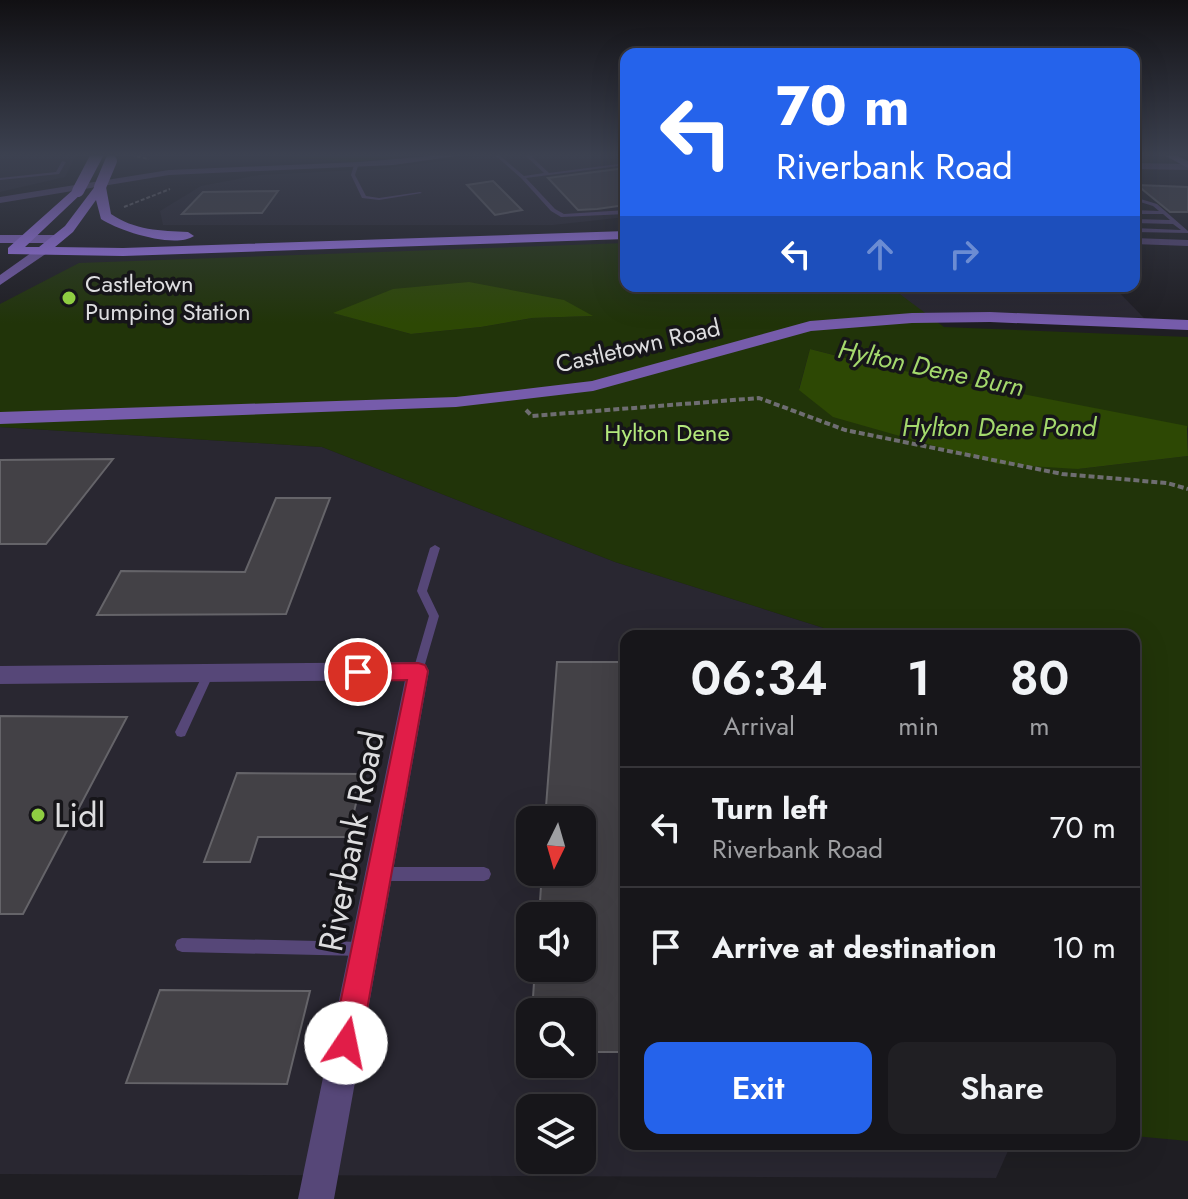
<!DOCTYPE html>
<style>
:root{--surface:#17161a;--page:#201f23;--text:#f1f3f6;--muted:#9e9fa2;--line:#363539;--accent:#2563eb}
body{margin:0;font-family:Jost,sans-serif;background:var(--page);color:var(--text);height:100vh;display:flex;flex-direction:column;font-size:30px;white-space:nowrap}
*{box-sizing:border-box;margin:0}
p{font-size:26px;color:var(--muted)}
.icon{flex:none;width:44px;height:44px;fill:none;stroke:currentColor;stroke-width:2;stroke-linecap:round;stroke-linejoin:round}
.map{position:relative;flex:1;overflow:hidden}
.panel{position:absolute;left:620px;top:630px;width:520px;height:520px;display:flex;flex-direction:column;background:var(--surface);border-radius:16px;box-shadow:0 8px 32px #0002,0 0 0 2px var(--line)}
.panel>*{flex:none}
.banner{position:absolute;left:620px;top:48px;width:520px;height:244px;border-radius:16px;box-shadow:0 8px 32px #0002,0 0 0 2px var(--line);background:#2563eb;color:#fff;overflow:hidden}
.needle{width:52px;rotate:185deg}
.fabs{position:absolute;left:516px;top:806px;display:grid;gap:16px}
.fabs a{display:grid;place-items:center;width:80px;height:80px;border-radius:16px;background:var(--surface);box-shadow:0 8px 32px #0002,0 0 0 2px var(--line);font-size:40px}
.pin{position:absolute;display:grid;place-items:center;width:68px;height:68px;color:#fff;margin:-34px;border:4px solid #fff;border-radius:50%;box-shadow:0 2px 8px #0007}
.me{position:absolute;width:88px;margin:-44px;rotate:11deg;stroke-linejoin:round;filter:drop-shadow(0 0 6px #0008)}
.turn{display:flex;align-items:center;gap:28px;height:168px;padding:0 24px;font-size:36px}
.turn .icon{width:104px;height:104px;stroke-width:2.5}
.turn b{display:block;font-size:56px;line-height:68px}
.lanes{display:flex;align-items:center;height:76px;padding:0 24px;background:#0003;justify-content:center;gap:40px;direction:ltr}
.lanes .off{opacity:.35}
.eta{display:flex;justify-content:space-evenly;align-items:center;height:136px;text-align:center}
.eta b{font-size:48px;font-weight:600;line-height:56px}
.primary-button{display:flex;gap:16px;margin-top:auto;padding:16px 24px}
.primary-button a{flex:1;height:92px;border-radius:16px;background:var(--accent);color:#fff;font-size:32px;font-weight:600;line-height:92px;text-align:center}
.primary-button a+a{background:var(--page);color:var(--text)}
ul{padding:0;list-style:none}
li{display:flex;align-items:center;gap:24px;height:120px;padding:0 24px;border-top:2px solid var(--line)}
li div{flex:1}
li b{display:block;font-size:30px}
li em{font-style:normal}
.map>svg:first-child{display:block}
</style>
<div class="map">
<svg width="1188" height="1199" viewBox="0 0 1188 1199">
<rect width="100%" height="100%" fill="#1f1e23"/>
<g fill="#292731" fill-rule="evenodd">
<path d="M0 155H76L65 177 0 192Z"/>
<path d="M489 155H626V217L553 225H163L160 211 201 186 259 175 378 169Z"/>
<path d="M889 286H1113L1144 318 923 313Z"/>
<path d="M0 427 322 447 615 562 849 636H626V1144H1011L996 1178 0 1174ZM530 820H582V872H530ZM530 916H582V968H530ZM530 1012H582V1064H530ZM530 1108H582V1160H530Z"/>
</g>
<g fill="#213409" fill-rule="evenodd">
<path d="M263 155H416L353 162Z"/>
<path d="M626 243V286H889L944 327 1188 337V428L869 364 810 349 799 389 1078 469 1188 456V1141L1134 1136V636H849L615 562 322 447 0 427V304L79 263ZM334 313 591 316 532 318 481 327 411 334Z"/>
</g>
<g fill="#2d4804">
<path d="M469 282 564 300 593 316 532 318 481 327 411 334 333 313 393 289Z"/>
<path d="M810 349 869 364 1187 426 1188 456 1078 469 998 464 833 417 799 390Z"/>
</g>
<g fill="#434146" stroke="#656469" stroke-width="2">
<path d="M626 168V205L597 209 578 210 548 178Z"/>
<path d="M493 181 522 210 495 215 467 185Z"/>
<path d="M1137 185 1188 187V212H1170Z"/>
<path d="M278 191 262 213 182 214 203 192Z"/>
<path d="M113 459 46 544H0V460Z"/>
<path d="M276 498H330L286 614 97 615 121 571 245 572Z"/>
<path d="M557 662H626V1052H582V1012H532L535 968H582V916H539L542 872H582V820H545Z"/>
<path d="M0 716 127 717 23 914H0Z"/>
<path d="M237 773 363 774 348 837H258L250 862H204Z"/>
<path d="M160 990 310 991 287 1084 126 1083Z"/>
</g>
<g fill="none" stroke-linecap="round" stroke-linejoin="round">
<g stroke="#6e6d71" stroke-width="2" stroke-dasharray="4 2" stroke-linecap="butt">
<path d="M131 155 149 159"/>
<path d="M124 207 170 189"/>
</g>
<path stroke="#6e6d71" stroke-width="4" stroke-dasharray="6 3" stroke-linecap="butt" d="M526 410 532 416 759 398 845 430 1062 474 1167 483 1188 489"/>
<g fill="#564778" fill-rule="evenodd">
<path d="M495 155H499L524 176 544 173 527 157 529 155H535L532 157 549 173 626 163V165L526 178 555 209 564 214 626 210V214L561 217 551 211 521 178Z"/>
<path d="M62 161 66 162 59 174 0 180V178L56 172Z"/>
<path d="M354 165 358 166 355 175 366 196 379 198 420 192 422 193 379 200 362 198 351 175Z"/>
<path d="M1134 197 1157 204 1188 231V233L1134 232V228L1181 230 1173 224 1134 223V219L1170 220 1163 214H1134V210L1159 211 1153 206 1134 200Z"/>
<path d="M435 545 440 548 427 591 439 616 423 671 422 674 418 676 414 674 413 671 429 616 417 591 430 548Z"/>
<path d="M208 670 212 672 213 675 185 736 181 737 177 736 175 732 177 728 204 672Z"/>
<path d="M382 867H484L489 869 491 874 489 879 484 881H382L377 879 375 874 377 869Z"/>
<path d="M182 938 362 942 367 944 369 949 367 954 362 956 182 952 177 950 175 945 177 940Z"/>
</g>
<g fill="#564778" fill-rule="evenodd">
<path d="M443 155H464L393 165 169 175 0 203V197L169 170 360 162Z"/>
<path d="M1134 163 1188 164V170L1134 169Z"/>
<path d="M1134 238 1188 240V246L1134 244Z"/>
<path d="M418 662 426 665 429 671 334 1199H298L405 680 0 684V666Z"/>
</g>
<g fill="#765cab" fill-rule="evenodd">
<path d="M1164 155H1176L1188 161V168Z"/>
<path d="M38 248 50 251 0 285V275Z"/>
<path d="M990 312 1188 320V330L990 322 912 323 811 331 593 391 456 407 0 424V412L456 397 592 381 810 321 912 313Z"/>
</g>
<path fill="#8e6bd2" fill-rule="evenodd" d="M0 235H58L64 239 58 243H0Z"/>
<path fill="#a47af6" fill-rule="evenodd" d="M100 184 106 187 111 214C134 230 161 231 188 232L194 236C175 249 119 231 101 219L96 200 73 232 55 247 123 248 626 231V239L123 256 8 254V248L74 189H82V193L25 247H39L65 226 96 185Z"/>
<g stroke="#a47af6" stroke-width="12">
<path d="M100 187 111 161"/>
<path d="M78 191 97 155"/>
</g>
</g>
<linearGradient id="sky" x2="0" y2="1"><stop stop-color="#111013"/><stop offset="0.48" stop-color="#3c4150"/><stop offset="1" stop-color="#3c4150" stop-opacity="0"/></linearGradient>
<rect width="1188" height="323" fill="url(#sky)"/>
<path fill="#e11d48" stroke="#92132f" stroke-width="2" d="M418 663 425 665 428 671 361 1043 356 1053 346 1057 336 1053 332 1043 407 680 358 681 351 678 348 672 351 666 358 664Z"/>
<g fill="#8fcd42" stroke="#161519" stroke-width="3">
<circle cx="69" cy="298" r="8"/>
<circle cx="38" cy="815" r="8"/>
</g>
<g text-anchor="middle" stroke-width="7" stroke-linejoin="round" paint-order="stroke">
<g font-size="24" fill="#dddddf" stroke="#161519" text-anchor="start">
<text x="85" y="292">Castletown<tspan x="85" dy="28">Pumping Station</tspan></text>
</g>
<g font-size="24" fill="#dddddf" stroke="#161519">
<text transform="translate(638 346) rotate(-13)" y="8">Castletown Road</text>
</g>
<g font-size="24" fill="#b3e87c" stroke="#161519">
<text x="667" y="441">Hylton Dene</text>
</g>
<g font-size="26" font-style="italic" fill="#a4d96d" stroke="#161519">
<text transform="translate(931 368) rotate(12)" y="9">Hylton Dene Burn</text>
<text x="999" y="436">Hylton Dene Pond</text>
</g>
<g font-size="34" fill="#dddddf" stroke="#161519" text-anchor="start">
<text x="54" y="827">Lidl</text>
</g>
<g font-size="34" fill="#dddddf" stroke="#161519">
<text transform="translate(351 841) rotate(-79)" y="12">Riverbank Road</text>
</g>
</g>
</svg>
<div class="fabs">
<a><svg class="needle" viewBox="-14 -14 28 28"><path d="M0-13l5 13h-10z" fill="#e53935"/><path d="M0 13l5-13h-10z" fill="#9e9fa2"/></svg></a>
<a><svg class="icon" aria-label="sound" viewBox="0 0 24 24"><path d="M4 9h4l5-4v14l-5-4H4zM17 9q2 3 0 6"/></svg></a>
<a><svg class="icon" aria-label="search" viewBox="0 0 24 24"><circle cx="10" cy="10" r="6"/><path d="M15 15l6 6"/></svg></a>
<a><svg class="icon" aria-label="layers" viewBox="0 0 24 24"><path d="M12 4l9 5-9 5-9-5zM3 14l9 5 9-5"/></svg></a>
</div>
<div class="pin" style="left:358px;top:672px;background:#d93025"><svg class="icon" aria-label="arrive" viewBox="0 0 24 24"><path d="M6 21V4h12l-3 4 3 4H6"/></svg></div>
<svg class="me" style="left:346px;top:1043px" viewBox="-20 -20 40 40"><circle r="19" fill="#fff"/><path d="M0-13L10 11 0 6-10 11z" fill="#e11d48"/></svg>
<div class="banner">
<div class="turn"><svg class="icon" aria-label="left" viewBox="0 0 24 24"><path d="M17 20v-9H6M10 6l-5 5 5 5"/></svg><div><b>70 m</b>Riverbank Road</div></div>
<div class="lanes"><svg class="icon" aria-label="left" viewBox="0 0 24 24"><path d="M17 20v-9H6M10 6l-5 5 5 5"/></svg><svg class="icon off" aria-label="ahead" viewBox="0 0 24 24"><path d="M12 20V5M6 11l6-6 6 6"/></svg><svg class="icon off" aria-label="right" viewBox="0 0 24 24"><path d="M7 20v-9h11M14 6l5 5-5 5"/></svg></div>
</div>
<section class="panel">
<div class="eta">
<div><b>06:34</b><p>Arrival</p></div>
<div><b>1</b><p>min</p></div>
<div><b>80</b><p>m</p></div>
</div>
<ul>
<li><svg class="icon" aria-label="left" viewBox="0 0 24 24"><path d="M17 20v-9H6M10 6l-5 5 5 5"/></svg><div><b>Turn left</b><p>Riverbank Road</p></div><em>70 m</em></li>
<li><svg class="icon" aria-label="arrive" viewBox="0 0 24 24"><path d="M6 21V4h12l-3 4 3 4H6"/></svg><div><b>Arrive at destination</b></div><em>10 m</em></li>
</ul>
<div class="primary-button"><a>Exit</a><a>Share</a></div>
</section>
</div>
